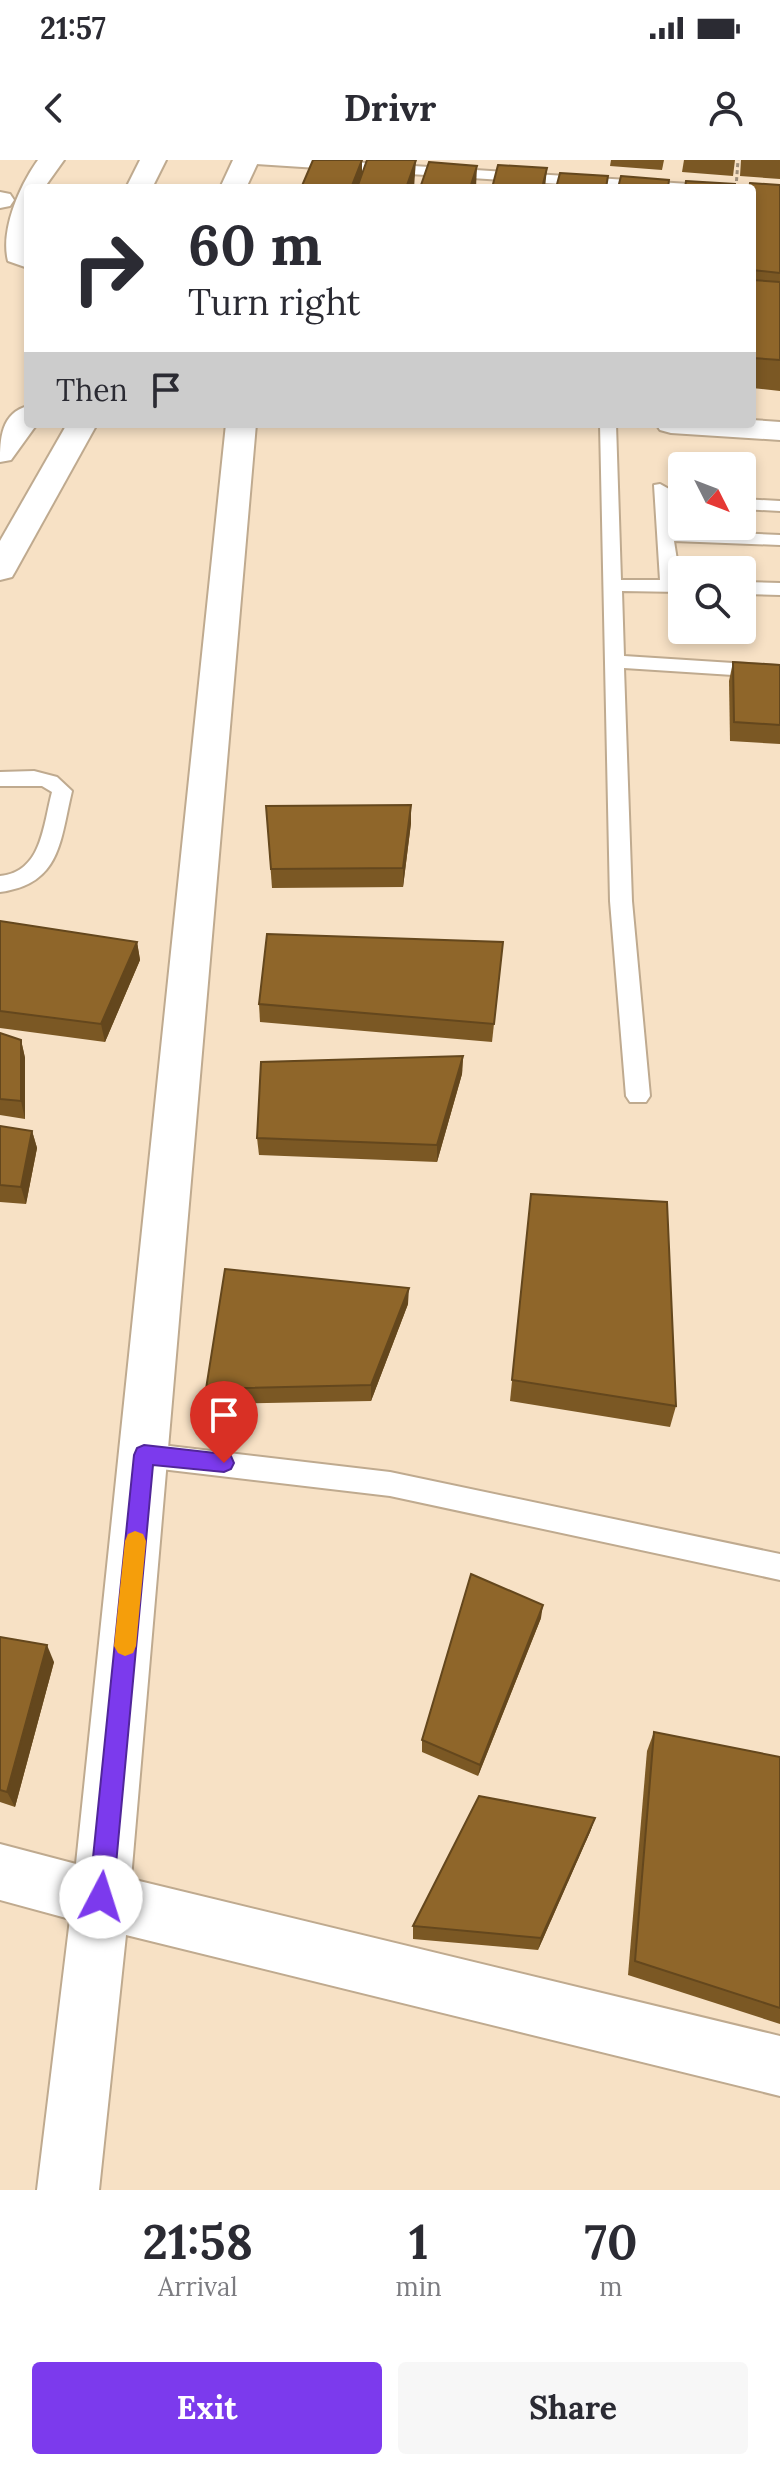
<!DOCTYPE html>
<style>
:root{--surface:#fff;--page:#f7f7f7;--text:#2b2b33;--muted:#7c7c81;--accent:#7c3aed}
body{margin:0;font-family:Lora,serif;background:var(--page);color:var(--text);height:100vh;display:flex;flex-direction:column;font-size:30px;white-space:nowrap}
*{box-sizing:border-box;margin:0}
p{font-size:26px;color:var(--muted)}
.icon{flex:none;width:44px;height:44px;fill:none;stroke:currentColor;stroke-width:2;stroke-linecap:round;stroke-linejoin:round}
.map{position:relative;height:2030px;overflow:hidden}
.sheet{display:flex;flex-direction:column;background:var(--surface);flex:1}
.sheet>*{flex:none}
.top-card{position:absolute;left:24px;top:24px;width:732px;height:244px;border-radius:8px;box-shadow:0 4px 12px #0003;background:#fff;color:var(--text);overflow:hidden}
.needle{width:52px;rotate:132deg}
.buttons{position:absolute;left:668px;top:292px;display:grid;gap:16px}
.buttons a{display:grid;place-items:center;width:88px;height:88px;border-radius:8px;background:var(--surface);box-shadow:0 4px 12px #0003;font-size:40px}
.pin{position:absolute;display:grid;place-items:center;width:68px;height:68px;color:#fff;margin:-82px -34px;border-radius:50% 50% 50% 0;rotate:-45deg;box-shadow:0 0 8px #0007}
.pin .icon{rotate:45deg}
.me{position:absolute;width:88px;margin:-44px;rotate:5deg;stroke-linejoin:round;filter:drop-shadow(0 0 6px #0008)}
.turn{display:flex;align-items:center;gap:28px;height:168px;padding:0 32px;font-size:36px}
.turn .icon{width:104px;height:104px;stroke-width:2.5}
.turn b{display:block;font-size:56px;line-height:68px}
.then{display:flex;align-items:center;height:76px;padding:0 32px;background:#0003;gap:16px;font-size:30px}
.eta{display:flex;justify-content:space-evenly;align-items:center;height:136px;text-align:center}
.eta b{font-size:48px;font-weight:700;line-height:56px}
.action{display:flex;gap:16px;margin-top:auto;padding:16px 32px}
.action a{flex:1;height:92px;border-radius:8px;background:var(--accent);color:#fff;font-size:32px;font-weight:700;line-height:92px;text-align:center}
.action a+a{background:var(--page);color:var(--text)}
.status{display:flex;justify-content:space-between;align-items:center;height:56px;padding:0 40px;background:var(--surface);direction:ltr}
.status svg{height:22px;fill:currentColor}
header{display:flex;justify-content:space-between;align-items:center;height:104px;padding:0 32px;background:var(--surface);font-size:36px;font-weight:700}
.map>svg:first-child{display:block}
</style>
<div class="status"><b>21:57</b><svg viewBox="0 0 49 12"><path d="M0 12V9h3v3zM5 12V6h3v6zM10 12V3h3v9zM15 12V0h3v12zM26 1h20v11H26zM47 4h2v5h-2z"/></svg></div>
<header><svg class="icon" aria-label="back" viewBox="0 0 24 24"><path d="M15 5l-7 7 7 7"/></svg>Drivr<svg class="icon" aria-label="person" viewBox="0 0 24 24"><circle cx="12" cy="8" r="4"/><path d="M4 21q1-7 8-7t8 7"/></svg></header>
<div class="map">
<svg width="780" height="2030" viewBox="0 0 780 2030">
<rect width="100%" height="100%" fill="#f7e1c5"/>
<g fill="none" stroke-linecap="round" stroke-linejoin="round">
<defs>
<g id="service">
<path d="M249 0H321L689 24 696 28H623L256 4Z"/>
<path d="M600 264H616L621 420H660L654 325 660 324 669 329 673 370 780 375V385L674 381 682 432 622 431 624 496 780 506V518L624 508 632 741 650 936 646 942H630L626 936 610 741Z"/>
<path d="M742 339 780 341V351L742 349Z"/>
<path d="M742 422 780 423V435L742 434Z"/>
<path d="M34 611 57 617 72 631C60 681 61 724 0 732V716C42 712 43 666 52 632L42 626H0V612Z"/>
<path d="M144 1283 390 1312 780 1394V1420L390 1336 144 1307 135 1304 131 1295 135 1286Z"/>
</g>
<g id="minor">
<path d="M233 0H259L246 28H220Z"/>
<path d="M0 32 10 34 14 40 10 46 0 48Z"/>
<path d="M752 260 780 262V280L671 273 660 270 656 264H752Z"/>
<path d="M67 264H97L16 410 12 417 0 420V381Z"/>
<path d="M226 264H256L131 1719 780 1876V1936L126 1775 99 2030H37L70 1759 0 1740V1684L76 1704Z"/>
</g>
<g id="trunk">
<path d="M38 0H64L44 28H28V108L8 101C0 70 20 25 38 0Z"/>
<path d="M140 0H166L152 28H126Z"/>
<path d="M28 246V264H37L11 300 0 302C0 279 1 253 28 246Z"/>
</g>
</defs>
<use href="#service" stroke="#bfaa8f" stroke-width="4"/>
<use href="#minor" stroke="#bfaa8f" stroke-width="4"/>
<use href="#trunk" stroke="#bfaa8f" stroke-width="4"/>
<path stroke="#9f8f7b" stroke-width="3" stroke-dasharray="4 3" stroke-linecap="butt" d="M736 28 738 0"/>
<use href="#service" fill="#fff" fill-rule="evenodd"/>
<use href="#minor" fill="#fff" fill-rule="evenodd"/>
<use href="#trunk" fill="#fff" fill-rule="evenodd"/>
</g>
<g fill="#7b5824">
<path d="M611 0H664L662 10 610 6Z"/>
<path d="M684 0H735L733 16 682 12Z"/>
<path d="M741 0H780V19L740 16Z"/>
<path d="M780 25V231L752 228V28Z"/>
<path d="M733 502 780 505V584L730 581 729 521Z"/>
<path d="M411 645V663L403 727 272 728 266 646Z"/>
<path d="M0 761 137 782 140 800 105 882 0 868Z"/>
<path d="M503 782 492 882 260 862 259 844Z"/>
<path d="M0 873 21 880 25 898V959L0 955Z"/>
<path d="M463 896 462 914 437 1002 259 995 257 978Z"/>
<path d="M0 966 32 971 37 988 26 1044 0 1042Z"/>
<path d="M531 1034 676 1246 670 1267 510 1241Z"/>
<path d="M408 1144 371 1241 209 1244 206 1229Z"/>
<path d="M541 1458 478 1616 422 1592V1580Z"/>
<path d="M0 1477 54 1502 15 1647 0 1642Z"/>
<path d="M654 1572 780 1597V1864L628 1815 647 1591Z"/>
<path d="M595 1658 590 1672 538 1790 413 1779V1766Z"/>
</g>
<g fill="#64471d">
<path d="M362 0V24L361 28H351Z"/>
<path d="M416 0 414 28H406Z"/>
<path d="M477 6 476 28H470Z"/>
<path d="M547 8 545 28H542Z"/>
<path d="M411 645V663L403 727V708Z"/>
<path d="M137 782 140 800 105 882 101 864Z"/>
<path d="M21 880 25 898V959L21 941Z"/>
<path d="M463 896 462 914 437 1002V985Z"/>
<path d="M32 971 37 988 26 1044 21 1027Z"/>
<path d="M409 1128 408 1144 371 1241V1225Z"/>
<path d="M543 1445 541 1458 478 1616 480 1605Z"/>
<path d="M47 1485 54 1502 15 1647 7 1632Z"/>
<path d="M595 1658 590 1672 538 1790 541 1778Z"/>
</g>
<g fill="#8f662a" stroke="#64471d" stroke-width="2">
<path d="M313 0H362L351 28H301Z"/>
<path d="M367 0H416L406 28H357Z"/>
<path d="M429 2 477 6 470 28H420Z"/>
<path d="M498 5 547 8 542 28H492Z"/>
<path d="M560 13 608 16 606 28H556Z"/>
<path d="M621 16 669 20 668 28H618Z"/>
<path d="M686 21 735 24V28H685Z"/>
<path d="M750 23 780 25V113L752 110V28H749Z"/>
<path d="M752 120 780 122V200L752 198Z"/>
<path d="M733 502 780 505V565L734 562Z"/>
<path d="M411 645 403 708 271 709 266 646Z"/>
<path d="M0 761 137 782 101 864 0 851Z"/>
<path d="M267 774 503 782 494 864 259 844Z"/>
<path d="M0 873 21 880V941L0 939Z"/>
<path d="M463 896 437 985 257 978 261 902Z"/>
<path d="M0 966 32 971 21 1027 0 1025Z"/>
<path d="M531 1034 667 1042 676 1246 512 1220Z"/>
<path d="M225 1109 409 1128 371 1225 206 1229Z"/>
<path d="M471 1414 543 1445 480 1605 422 1580Z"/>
<path d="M0 1477 47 1485 7 1632 0 1630Z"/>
<path d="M654 1572 780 1597V1848L635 1801Z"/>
<path d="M479 1636 595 1658 541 1778 413 1766Z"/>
</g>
<path fill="#7c3aed" stroke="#51269a" stroke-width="2" d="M144 1285 224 1294 231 1296 234 1303 231 1309 224 1312 153 1305 113 1737 109 1746 101 1749 93 1746 89 1737 134 1295 137 1288Z"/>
<path fill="#f59e0b" d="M135 1371 143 1374 146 1381 136 1486 133 1493 125 1496 118 1493 114 1486 125 1381 128 1374Z"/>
</svg>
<div class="buttons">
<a><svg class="needle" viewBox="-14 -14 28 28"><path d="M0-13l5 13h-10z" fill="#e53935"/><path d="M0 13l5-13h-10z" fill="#7c7c81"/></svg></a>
<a><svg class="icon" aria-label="search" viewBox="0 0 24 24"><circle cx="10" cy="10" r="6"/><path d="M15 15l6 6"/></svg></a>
</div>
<div class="pin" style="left:224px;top:1303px;background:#d93025"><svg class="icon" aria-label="arrive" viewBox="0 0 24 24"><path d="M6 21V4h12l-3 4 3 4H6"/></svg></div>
<svg class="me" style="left:101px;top:1737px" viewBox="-20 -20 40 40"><circle r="19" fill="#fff"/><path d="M0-13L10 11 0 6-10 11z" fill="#7c3aed"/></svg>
<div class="top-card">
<div class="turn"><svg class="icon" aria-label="right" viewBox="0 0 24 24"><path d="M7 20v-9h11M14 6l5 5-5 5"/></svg><div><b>60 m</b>Turn right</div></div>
<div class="then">Then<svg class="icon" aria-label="arrive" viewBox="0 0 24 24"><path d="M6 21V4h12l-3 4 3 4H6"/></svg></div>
</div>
</div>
<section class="sheet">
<div class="eta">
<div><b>21:58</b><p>Arrival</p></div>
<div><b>1</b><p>min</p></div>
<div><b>70</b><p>m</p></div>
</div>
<div class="action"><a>Exit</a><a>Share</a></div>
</section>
